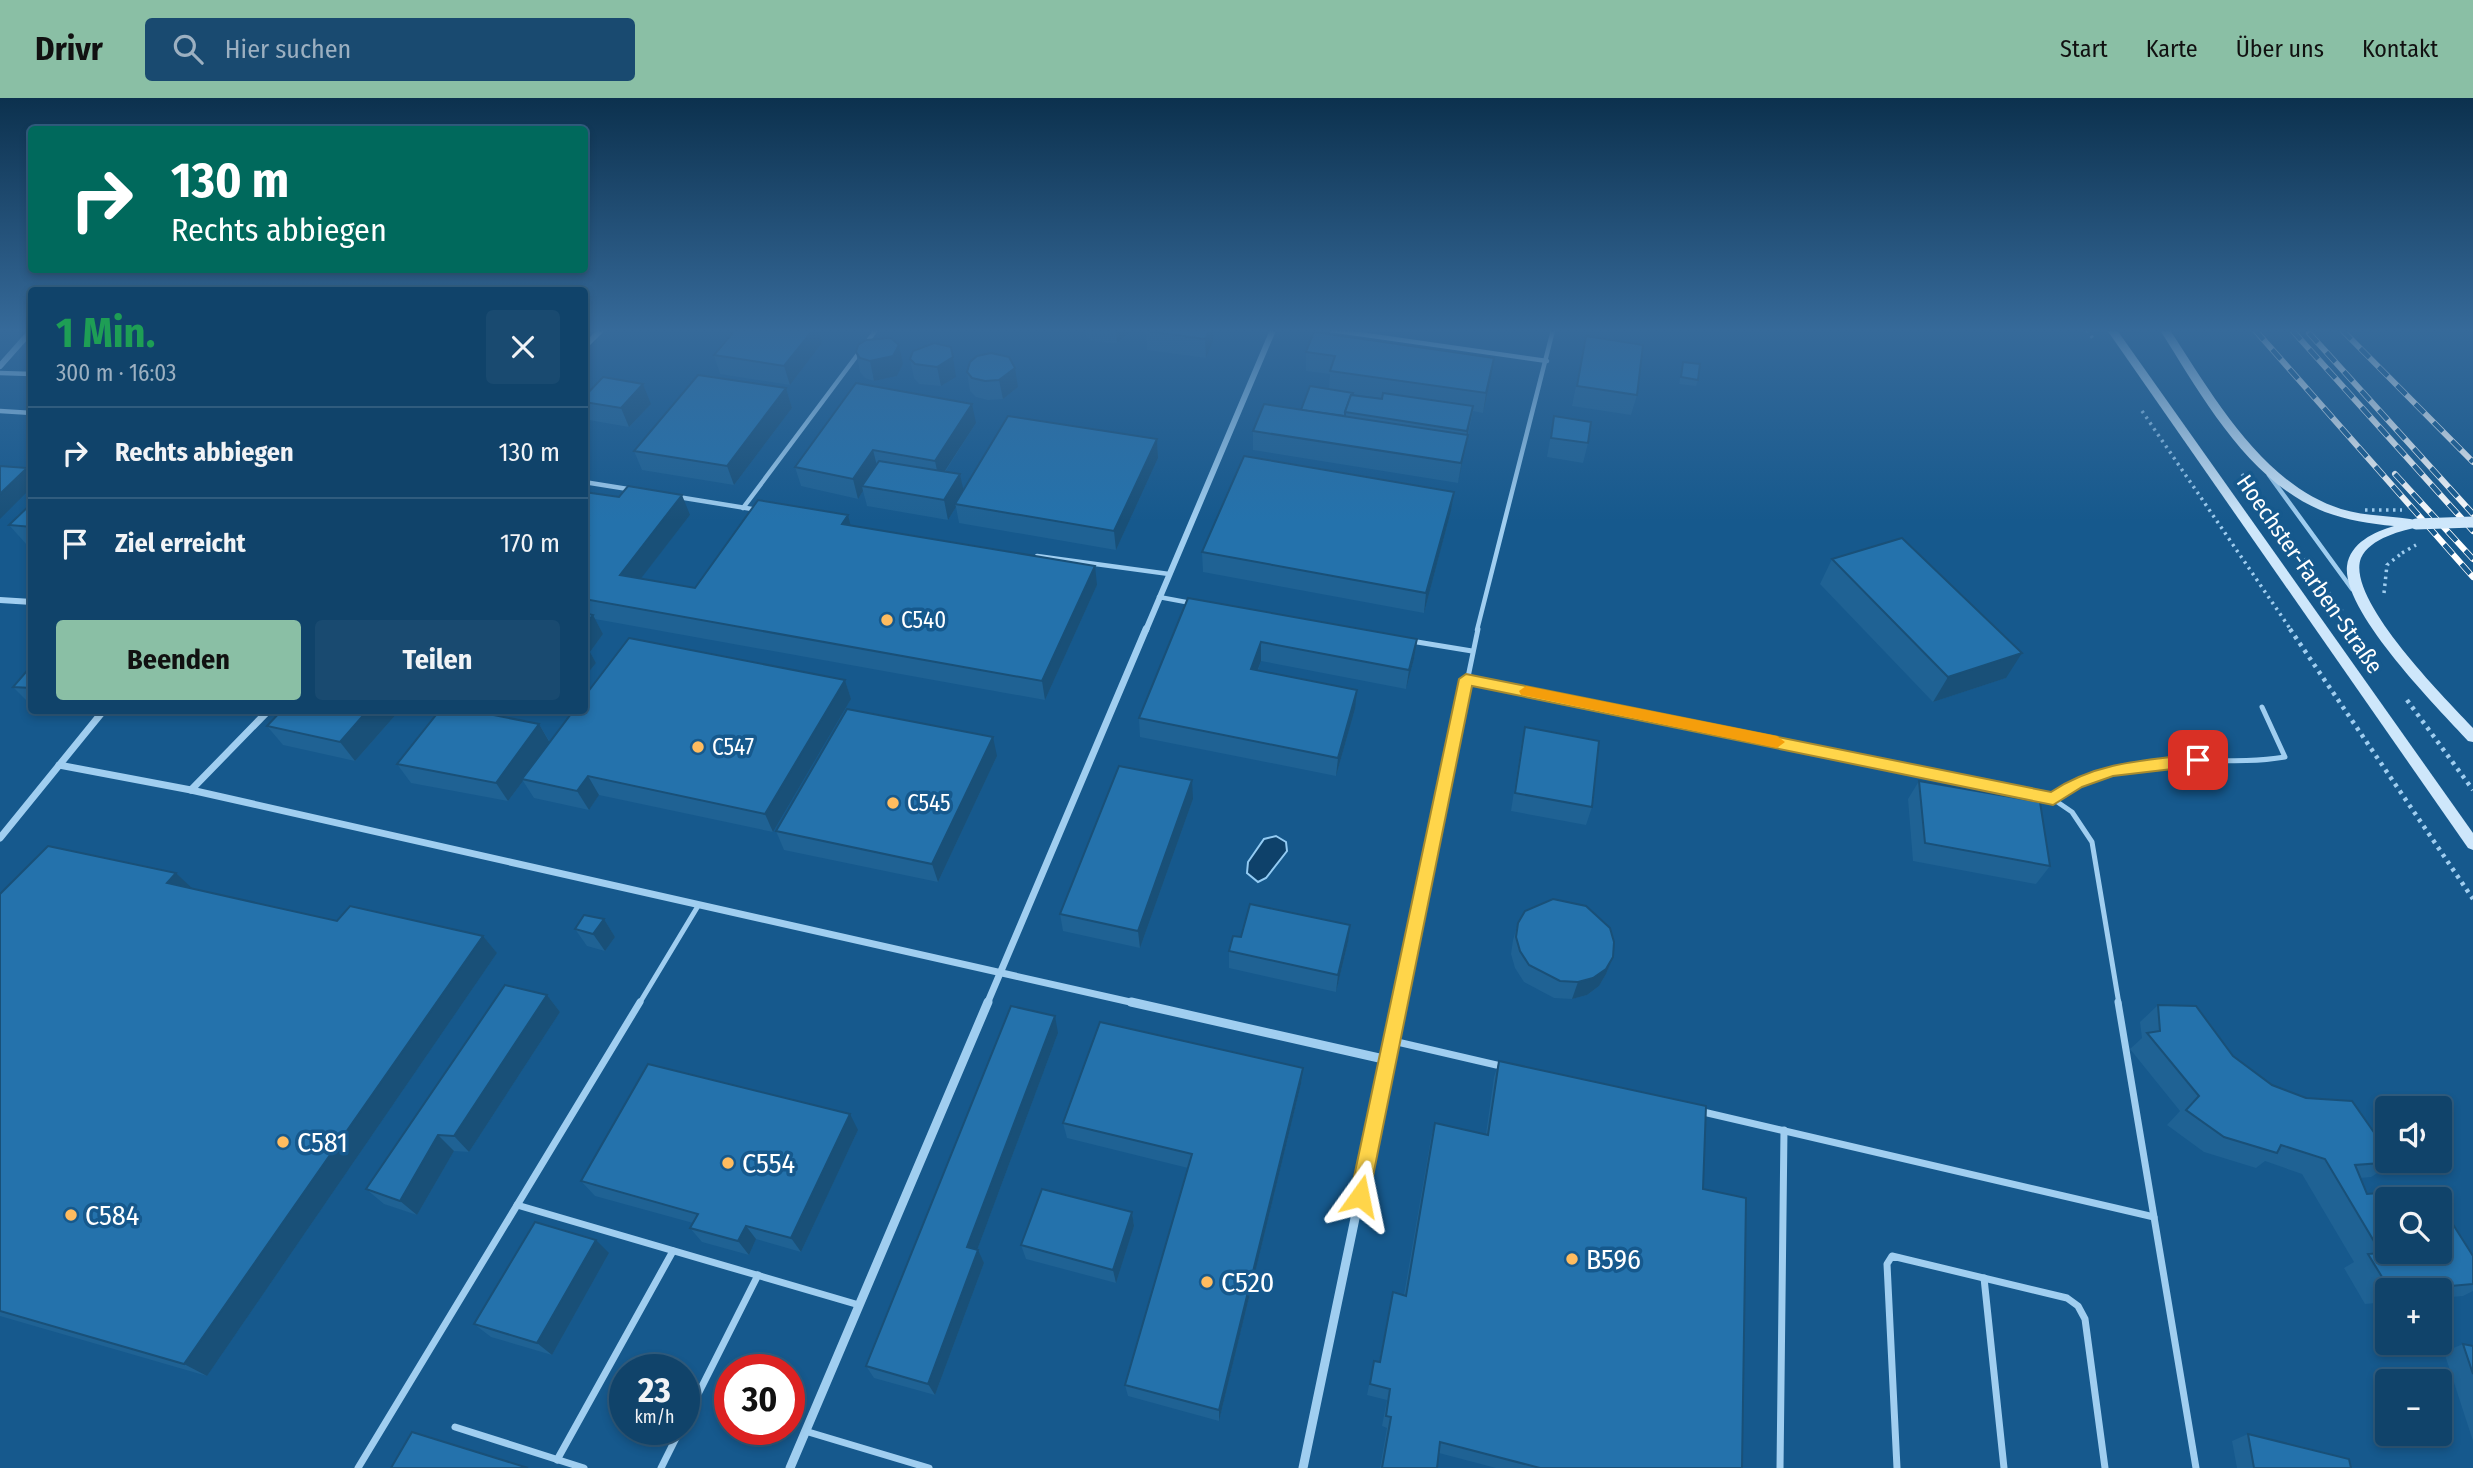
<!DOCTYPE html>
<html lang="de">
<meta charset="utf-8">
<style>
:root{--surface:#10436a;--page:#194a70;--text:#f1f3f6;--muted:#9cb0c1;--line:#305c7e;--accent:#8abfa5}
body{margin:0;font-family:"Fira Sans Condensed",sans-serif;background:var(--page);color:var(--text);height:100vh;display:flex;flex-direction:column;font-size:26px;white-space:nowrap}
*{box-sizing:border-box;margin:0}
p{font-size:23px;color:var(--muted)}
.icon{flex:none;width:38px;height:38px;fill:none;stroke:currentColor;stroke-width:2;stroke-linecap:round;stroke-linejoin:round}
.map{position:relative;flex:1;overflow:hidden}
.drawer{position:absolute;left:28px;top:189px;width:560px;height:427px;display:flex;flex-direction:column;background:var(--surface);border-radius:7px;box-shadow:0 4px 10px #0003,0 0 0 2px var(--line)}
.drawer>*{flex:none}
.top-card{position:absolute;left:28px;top:28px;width:560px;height:147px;border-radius:7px;box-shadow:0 4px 10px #0003,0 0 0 2px var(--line);background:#00695c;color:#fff;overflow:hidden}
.buttons{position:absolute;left:2375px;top:998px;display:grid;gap:14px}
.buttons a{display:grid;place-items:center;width:77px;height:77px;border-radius:7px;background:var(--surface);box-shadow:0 4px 10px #0003,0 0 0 2px var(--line);font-size:35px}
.speed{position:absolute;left:609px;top:1256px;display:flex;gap:14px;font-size:35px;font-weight:700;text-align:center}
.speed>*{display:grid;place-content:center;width:91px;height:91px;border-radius:50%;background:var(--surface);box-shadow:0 4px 10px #0003,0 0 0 2px var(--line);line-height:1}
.speed small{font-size:18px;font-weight:400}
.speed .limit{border:10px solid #d22;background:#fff;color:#111}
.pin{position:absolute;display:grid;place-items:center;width:60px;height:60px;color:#fff;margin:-30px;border-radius:14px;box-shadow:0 4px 10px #0006}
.me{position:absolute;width:77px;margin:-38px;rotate:12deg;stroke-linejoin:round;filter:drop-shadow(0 0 5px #0008)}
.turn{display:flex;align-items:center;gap:24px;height:147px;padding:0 28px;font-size:32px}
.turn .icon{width:91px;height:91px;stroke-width:2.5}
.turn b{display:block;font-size:49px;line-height:60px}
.round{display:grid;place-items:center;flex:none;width:74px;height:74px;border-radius:7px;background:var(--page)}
.head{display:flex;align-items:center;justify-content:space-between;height:119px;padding:0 28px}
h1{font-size:42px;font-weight:700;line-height:52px;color:#1e9e55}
.primary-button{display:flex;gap:14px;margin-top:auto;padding:14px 28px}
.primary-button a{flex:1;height:80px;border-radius:7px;background:var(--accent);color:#111;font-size:28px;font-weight:700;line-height:80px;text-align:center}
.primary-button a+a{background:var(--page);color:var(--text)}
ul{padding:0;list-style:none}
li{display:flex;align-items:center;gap:21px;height:91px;padding:0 28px;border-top:2px solid var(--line)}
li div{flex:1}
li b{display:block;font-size:26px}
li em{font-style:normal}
header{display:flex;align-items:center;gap:42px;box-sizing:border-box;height:98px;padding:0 35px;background:var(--accent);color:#111}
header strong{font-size:33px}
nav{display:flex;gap:38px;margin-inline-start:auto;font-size:24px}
.search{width:490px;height:63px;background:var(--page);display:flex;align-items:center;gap:18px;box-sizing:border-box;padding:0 24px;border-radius:7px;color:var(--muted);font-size:26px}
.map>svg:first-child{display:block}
</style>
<header>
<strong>Drivr</strong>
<div class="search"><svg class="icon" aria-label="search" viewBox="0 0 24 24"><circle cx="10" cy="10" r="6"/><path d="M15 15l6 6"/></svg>Hier suchen</div>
<nav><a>Start</a><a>Karte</a><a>Über uns</a><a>Kontakt</a></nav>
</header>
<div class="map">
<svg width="2473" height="1370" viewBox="0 0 2473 1370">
<rect width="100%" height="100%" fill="#16598d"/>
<path fill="#0e416a" stroke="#93cbf3" stroke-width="2" d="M1276 738 1286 744 1287 753 1266 780 1258 784 1247 775 1248 764 1264 741Z"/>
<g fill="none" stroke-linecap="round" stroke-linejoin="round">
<g stroke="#a0cef0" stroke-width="3.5" stroke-dasharray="2.5 4.5" stroke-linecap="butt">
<path d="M2087 232 2094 242"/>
<path d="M2142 313 2291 532"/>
<path d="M2242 376 2342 513"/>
<path d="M2384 495 2387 467 2402 455"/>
</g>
<g stroke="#a0cef0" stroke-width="4.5" stroke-dasharray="3.5 5" stroke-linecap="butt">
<path d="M2290 531 2473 801"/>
<path d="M2407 602 2473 692"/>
</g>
<g stroke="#a0cef0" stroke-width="4.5">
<path d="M1331 232 1547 263"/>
<path d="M0 275 32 276"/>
<path d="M0 313 32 315"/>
<path d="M2269 377 2352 491"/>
<path d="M584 384 634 392"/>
<path d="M678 399 758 412"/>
<path d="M743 410 876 232"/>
<path d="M1037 458 1169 476"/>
<path d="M1159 499 1191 505"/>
<path d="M1477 532 1553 232"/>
</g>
<g stroke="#a0cef0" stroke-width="5">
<path d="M1411 543 1472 553"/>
<path d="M1466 581 2053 701 2072 714 2092 744 2119 906"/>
<path d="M2053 701C2092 677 2136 662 2182 662 2217 662 2250 665 2285 659L2262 609"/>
<path d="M639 906 698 808"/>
<path d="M1400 906 1478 531"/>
</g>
<g stroke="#a0cef0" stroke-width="7">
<path d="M2118 904 2154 1119"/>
<path d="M1393 943 1505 969"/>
<path d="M1388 962 1400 904"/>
<path d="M1699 1013 2154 1119 2196 1370"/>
<path d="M517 1107 859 1207"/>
<path d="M1984 1180 2004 1370"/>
<path d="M684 1324 758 1177"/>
<path d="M455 1329 584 1370"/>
<path d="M805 1333 929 1370"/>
<path d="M557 1362 673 1153"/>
<path d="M358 1370 640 904"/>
<path d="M661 1370 680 1332"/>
<path d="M1780 1370 1784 1032"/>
<path d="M1897 1370 1887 1166 1892 1158 2067 1200 2078 1208 2085 1221 2105 1370"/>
</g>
<g stroke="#a0cef0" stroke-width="6">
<path d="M584 249 601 232"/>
<path d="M0 268 32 232"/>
<path d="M0 502 32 504"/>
<path d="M1146 532 1273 232"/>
</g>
<g stroke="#a0cef0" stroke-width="7">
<path d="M59 667 191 692 1139 906"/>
<path d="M191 692 269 612"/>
<path d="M0 740 104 612"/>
<path d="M987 906 1146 531"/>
</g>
<g stroke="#a0cef0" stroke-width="9">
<path d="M1131 904 1388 962 1303 1370"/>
<path d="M790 1370 988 904"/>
</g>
<g fill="#cee7fb" fill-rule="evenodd">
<path d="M2107 232H2117L2473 735V752L2468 750Z"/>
<path d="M2160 232H2170C2212 296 2262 386 2341 411 2367 419 2394 417 2420 423V429C2403 432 2370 440 2361 460 2345 501 2446 601 2473 630V644L2468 643C2437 609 2342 514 2347 468 2350 445 2374 434 2394 428 2370 426 2347 422 2325 414 2248 384 2202 298 2160 232Z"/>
</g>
<defs>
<g id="rail">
<path d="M2255 232 2473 479"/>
<path d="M2292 232 2473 433"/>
<path d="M2342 232 2473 364"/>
<path d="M2309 235 2473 416"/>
<path d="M2395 376 2473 461"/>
</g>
</defs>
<use href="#rail" stroke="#fff" stroke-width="6"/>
<use href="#rail" stroke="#16598d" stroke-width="4.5" stroke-dasharray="13" stroke-linecap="butt"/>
<g stroke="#a0cef0" stroke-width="3.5" stroke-dasharray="2.5 4.5" stroke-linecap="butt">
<path d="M2365 412H2402"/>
<path d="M2402 455 2416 447"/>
</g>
<path stroke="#cee7fb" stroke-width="11" d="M2416 426 2473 424"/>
</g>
<g fill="#1f6294" fill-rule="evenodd">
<path d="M653 232H671L669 234Z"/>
<path d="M735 232H819L822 245 790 287 720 276 714 257Z"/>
<path d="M1085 232H1130L1131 234 1117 245 1091 243 1086 238Z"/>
<path d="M1146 232H1213V243L1206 260 1147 252Z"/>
<path d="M1487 232H1512L1511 235Z"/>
<path d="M1586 238 1637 297 1631 317 1572 308Z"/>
<path d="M913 253 956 279 941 288 919 286 914 280 910 261Z"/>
<path d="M856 254 903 266 897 278 874 283 865 280 860 274Z"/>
<path d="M1306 254 1491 279 1483 315 1473 313 1458 385 1253 352V333L1301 312 1329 291 1330 276 1306 273ZM1353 296 1382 300V301L1353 297Z"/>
<path d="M970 264 1018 289 1003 301 988 302 976 299 970 293 967 274Z"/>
<path d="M1683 264 1698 282 1696 288 1679 286Z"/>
<path d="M643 286 651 306 629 329 589 322 584 312V299Z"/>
<path d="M786 290 792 310 734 387 642 372 634 353Z"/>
<path d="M1554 318 1588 345 1583 365 1547 359Z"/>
<path d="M976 325 945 374 960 376 963 393 1157 341 1158 360 1116 452 959 425 956 409 948 422 867 408 863 393 858 401 801 388 795 369Z"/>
<path d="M584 394 690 417 641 480 695 490 850 427 1097 487 1045 602 595 521 603 536 590 554 596 565 584 580Z"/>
<path d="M1454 394 1451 413 1424 515 1203 474 1202 454Z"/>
<path d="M32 405V447H27L9 427Z"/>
<path d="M1832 461 2006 580 1933 604 1820 486Z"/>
<path d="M1188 500 1417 541 1414 561 1406 591 1261 563 1258 573 1355 611 1336 678 1140 639 1139 620Z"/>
<path d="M32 567V602H26L13 589Z"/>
<path d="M845 582 851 601 773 734 599 697 589 712 534 700 523 683 508 703 411 685 397 666 539 626 550 644Z"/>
<path d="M282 612H414L411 615 399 613 355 663 283 647 267 628Z"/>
<path d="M1525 629 1592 709 1586 727 1511 713 1521 648Z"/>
<path d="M997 658 938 784 784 752 776 733Z"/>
<path d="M1919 683 2050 768 2036 786 1913 763 1908 701Z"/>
<path d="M1193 701 1140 850 1063 833 1060 816Z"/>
<path d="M176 775 192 791 337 823 483 838 497 855 207 1278 0 1218V796Z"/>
<path d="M604 821 615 839 605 853 587 848 575 831Z"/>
<path d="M1518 825 1613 859 1606 876 1599 888 1587 897 1572 901 1554 900 1524 884 1515 870 1511 856 1513 842Z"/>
<path d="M1241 839 1348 844 1336 894 1229 870V853Z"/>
<path d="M547 897 560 914 469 1054 454 1053 417 1117 384 1106 366 1091Z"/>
<path d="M2158 907 2233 958 2272 987 2395 1064 2371 1079 2360 1080 2367 1096 2473 1158V1193L2463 1198 2440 1200V1192H2387V1204L2365 1206 2344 1170 2354 1164 2302 1076 2265 1063 2256 1070 2204 1054 2167 1027 2180 1013 2130 951 2142 940 2140 924Z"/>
<path d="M1058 935 977 1152 984 1165 935 1297 874 1280 866 1268Z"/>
<path d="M1499 963 1703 1091 1742 1370H1496L1439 1355 1437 1370H1380L1387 1330 1382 1328 1387 1302 1367 1297 1374 1263 1379 1264 1393 1194 1404 1197 1431 1040 1435 1025 1486 1036 1494 979Z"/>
<path d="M1303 970 1301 986 1219 1323 1128 1298 1125 1287 1188 1070 1067 1040 1063 1025Z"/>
<path d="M858 1032 801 1154 756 1141 749 1157 702 1144 690 1130 693 1125 595 1098 581 1083Z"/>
<path d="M1132 1114 1134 1128 1116 1185 1026 1161 1021 1147Z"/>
<path d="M609 1155 552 1257 491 1239 474 1226Z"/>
<path d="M2463 1246 2473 1248V1343L2444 1254Z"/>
<path d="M2248 1336 2351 1370H2237L2232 1343Z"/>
</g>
<g fill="#195078">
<path d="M813 232H819L822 245 790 287 784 268Z"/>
<path d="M1116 232H1130L1131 234 1117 245Z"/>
<path d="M1210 232H1213V243L1206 260 1205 241Z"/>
<path d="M899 247 903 266 897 278 874 283 870 263Z"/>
<path d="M953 259 956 279 941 288 937 269Z"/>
<path d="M1494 260 1491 279 1483 315 1486 295Z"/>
<path d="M1015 270 1018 289 1003 301 999 282Z"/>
<path d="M643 286 651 306 629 329 621 310Z"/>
<path d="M786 290 792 310 734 387 727 368Z"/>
<path d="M972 306 976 325 939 382 935 363Z"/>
<path d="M1473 308 1464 356 1458 385 1467 333Z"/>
<path d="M1157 341 1158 360 1116 452 1114 433Z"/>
<path d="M873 352 878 372 862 388 863 393 858 401 853 381Z"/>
<path d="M27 370 32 375V389L0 421V396Z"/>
<path d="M960 376 964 395 955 406 956 409 948 422 944 402Z"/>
<path d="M1454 394 1451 413 1424 515 1426 495Z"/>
<path d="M682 397 690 417 629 496 620 477Z"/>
<path d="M848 417 853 437 842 426Z"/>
<path d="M1095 468 1097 487 1045 602 1042 583Z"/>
<path d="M593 517 603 536 590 554 596 565 584 580V528Z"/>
<path d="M1417 541 1414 561 1406 591 1409 572Z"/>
<path d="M1261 544V563L1251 590V571Z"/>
<path d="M2022 555 2006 580 1933 604 1948 579Z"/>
<path d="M845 582 851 601 773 734 765 716Z"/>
<path d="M1357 592 1355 611 1336 678 1338 660Z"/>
<path d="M368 612 399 613 355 663 340 644Z"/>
<path d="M539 626 550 645 522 681 523 683 508 703 496 685Z"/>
<path d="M993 639 997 658 938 784 932 766Z"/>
<path d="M588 678 599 697 589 712 577 693Z"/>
<path d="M1192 682 1193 701 1140 850 1138 833Z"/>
<path d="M176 775 195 793 167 785Z"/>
<path d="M604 821 615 839 605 853 593 836Z"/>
<path d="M1350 827 1348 844 1336 894 1338 877Z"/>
<path d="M483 838 497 855 207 1278 184 1266Z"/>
<path d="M1613 859 1606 876 1599 888 1587 897 1572 901 1578 884Z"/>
<path d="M547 897 560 914 469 1054 454 1038Z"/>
<path d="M1055 918 1058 935 973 1163 967 1149Z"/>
<path d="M1303 970 1301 986 1219 1323V1312Z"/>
<path d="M850 1016 858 1032 801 1154 791 1140Z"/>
<path d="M438 1037 454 1053 417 1117 400 1103Z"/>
<path d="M1132 1114 1134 1128 1116 1185 1113 1172Z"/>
<path d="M746 1128 756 1141 749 1157 738 1143Z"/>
<path d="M596 1142 609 1155 552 1257 537 1245Z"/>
<path d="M978 1152 984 1165 935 1297 928 1286Z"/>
</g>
<g fill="#2472ac" stroke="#195078" stroke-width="2">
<path d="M735 232H813L784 268 714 257Z"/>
<path d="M1146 232H1210L1205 241 1146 233Z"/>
<path d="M1314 234 1494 260 1486 295 1330 273 1335 258 1306 254Z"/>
<path d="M1586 238 1643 247 1637 297 1577 288Z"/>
<path d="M891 240 899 247 893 258 870 263 860 260 856 254 858 247 866 242Z"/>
<path d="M934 245 951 249 953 259 937 269 915 266 910 261 913 253Z"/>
<path d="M991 255 1009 259 1015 270 999 282 985 283 972 280 967 274 970 264 977 258Z"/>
<path d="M1683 264 1700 266 1698 282 1681 279Z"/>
<path d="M698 277 786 290 727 368 634 353Z"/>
<path d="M603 279 643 286 621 310 584 304V299Z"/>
<path d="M856 285 972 306 935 363 873 352 853 381 795 369Z"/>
<path d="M1310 288 1353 295 1352 297H1351L1345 314V318L1301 312Z"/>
<path d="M1383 295 1473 308 1467 333 1345 314 1351 297 1382 301Z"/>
<path d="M1264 306 1468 337 1461 365 1253 333Z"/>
<path d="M1008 318 1157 341 1114 433 955 406Z"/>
<path d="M1554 318 1591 324 1588 345 1551 340Z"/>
<path d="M1244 358 1454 394 1426 495 1202 454Z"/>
<path d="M879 363 960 376 944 402 862 388Z"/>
<path d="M0 368 27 370 0 396Z"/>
<path d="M628 388 682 397 620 477 695 490 758 402 848 417 842 426 1095 468 1042 583 584 501V442L588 438H584V394L619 399Z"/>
<path d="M32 405V429L9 427Z"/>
<path d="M1902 440 2022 555 1948 579 1832 461Z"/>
<path d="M1188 500 1417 541 1409 572 1261 544 1251 571 1357 592 1338 660 1139 620Z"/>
<path d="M584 515 593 517 584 528Z"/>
<path d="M629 540 845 582 765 716 588 678 577 693 522 681 574 612H584V599Z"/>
<path d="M32 567V590L13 589Z"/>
<path d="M847 611 993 639 932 766 776 733Z"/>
<path d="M282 612H368L340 644 267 628Z"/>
<path d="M440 612H468L539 626 496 685 397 666Z"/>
<path d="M1525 629 1599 643 1592 709 1515 695Z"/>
<path d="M1119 668 1192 682 1138 833 1060 816Z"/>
<path d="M1919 683 2040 704 2050 768 1925 745Z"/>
<path d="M48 748 176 775 167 785 337 823 350 808 483 838 184 1266 0 1213V796Z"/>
<path d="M1553 801 1586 808 1610 830 1614 844 1613 859 1606 871 1593 880 1578 884 1560 883 1529 867 1520 853 1516 839 1518 825 1525 813Z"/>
<path d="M1250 806 1350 827 1338 877 1229 853 1233 838 1241 839Z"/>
<path d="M584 817 604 821 593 836 575 831Z"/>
<path d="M505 887 547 897 454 1038 438 1037 400 1103 366 1091Z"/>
<path d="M2158 907 2196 908 2233 958 2272 987 2306 1000 2352 1003 2387 1053V1062H2394L2395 1064 2355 1067 2367 1096 2430 1091 2436 1101H2387V1153H2440V1106L2473 1158V1186L2405 1192H2390L2368 1156 2381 1155 2325 1061 2281 1047 2277 1055 2224 1039 2186 1012 2199 998 2147 935 2160 933Z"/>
<path d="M1011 908 1055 918 967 1149 978 1152 928 1286 866 1268Z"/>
<path d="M1100 924 1303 970 1219 1312 1125 1287 1192 1056 1063 1025Z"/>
<path d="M1499 963 1706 1008 1703 1091 1746 1100 1742 1370H1540L1440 1344 1437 1370H1382L1391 1319 1386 1318 1390 1291 1370 1286 1374 1263 1380 1264 1393 1194 1406 1198 1435 1025 1488 1037Z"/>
<path d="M648 966 850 1016 791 1140 746 1128 738 1143 690 1130 698 1116 581 1083Z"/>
<path d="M1042 1091 1132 1114 1113 1172 1021 1147Z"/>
<path d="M535 1124 596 1142 537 1245 474 1226Z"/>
<path d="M2463 1246 2473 1248V1276Z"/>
<path d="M412 1334 528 1370H391Z"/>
<path d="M2248 1336 2349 1361 2351 1370H2254Z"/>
</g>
<linearGradient id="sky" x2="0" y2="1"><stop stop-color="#0c314e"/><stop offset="0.55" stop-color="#366a9a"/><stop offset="1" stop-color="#366a9a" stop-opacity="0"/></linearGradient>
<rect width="2473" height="423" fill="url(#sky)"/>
<path fill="#ffd54a" stroke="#a68a30" stroke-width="2" d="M1466 576 2051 694C2096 664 2145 662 2198 656L2206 662 2198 668 2113 678 2082 689 2053 707 1472 588 1369 1098 1367 1105 1360 1107 1353 1105 1350 1098 1459 581Z"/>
<path fill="#f59e0b" d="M1526 588 1777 638 1785 644 1777 650 1521 597 1519 593Z"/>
<g fill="#ffbc5f" stroke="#16598d" stroke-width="2.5">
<circle cx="887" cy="522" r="7"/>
<circle cx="698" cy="649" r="7"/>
<circle cx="893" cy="705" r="7"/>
<circle cx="283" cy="1044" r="7"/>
<circle cx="728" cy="1065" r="7"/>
<circle cx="71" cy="1117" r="7"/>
<circle cx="1572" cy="1161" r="7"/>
<circle cx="1207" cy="1184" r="7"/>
</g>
<g text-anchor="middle" stroke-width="7" stroke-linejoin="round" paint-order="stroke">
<g font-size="23" fill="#fff" stroke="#16598d">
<text transform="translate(2310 476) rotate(55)" y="8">Hoechster-Farben-Straße</text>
</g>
<g font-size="23" fill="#fff" stroke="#16598d" text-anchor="start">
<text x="901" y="530">C540</text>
<text x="712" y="657">C547</text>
<text x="907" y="713">C545</text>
</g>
<g font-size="28" fill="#fff" stroke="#16598d" text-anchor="start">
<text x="297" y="1054">C581</text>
<text x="742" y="1075">C554</text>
<text x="85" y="1127">C584</text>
<text x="1586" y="1171">B596</text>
<text x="1221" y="1194">C520</text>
</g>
</g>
</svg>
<div class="buttons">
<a><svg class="icon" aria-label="sound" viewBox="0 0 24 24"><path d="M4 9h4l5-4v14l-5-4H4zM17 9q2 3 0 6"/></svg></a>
<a><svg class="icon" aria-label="search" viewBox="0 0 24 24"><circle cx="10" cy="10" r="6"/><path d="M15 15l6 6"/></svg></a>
<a>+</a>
<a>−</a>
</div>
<div class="speed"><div>23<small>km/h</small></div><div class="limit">30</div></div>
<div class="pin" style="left:2198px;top:662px;background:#d93025"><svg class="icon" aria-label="arrive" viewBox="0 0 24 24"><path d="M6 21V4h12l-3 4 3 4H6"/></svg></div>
<svg class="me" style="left:1360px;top:1098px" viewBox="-20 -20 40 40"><path d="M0-17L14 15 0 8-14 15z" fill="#ffd54a" stroke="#fff" stroke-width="4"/></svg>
<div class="top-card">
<div class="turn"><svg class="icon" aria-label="right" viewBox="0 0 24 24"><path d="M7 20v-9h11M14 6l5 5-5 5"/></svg><div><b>130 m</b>Rechts abbiegen</div></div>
</div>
<section class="drawer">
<div class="head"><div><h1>1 Min.</h1><p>300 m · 16:03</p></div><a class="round"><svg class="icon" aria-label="close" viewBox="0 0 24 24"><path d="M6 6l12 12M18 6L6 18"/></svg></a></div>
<ul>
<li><svg class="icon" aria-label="right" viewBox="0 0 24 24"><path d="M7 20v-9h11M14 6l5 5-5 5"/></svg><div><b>Rechts abbiegen</b></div><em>130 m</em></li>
<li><svg class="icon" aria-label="arrive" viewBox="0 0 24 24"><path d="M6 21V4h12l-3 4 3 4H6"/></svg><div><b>Ziel erreicht</b></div><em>170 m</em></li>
</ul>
<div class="primary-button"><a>Beenden</a><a>Teilen</a></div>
</section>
</div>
